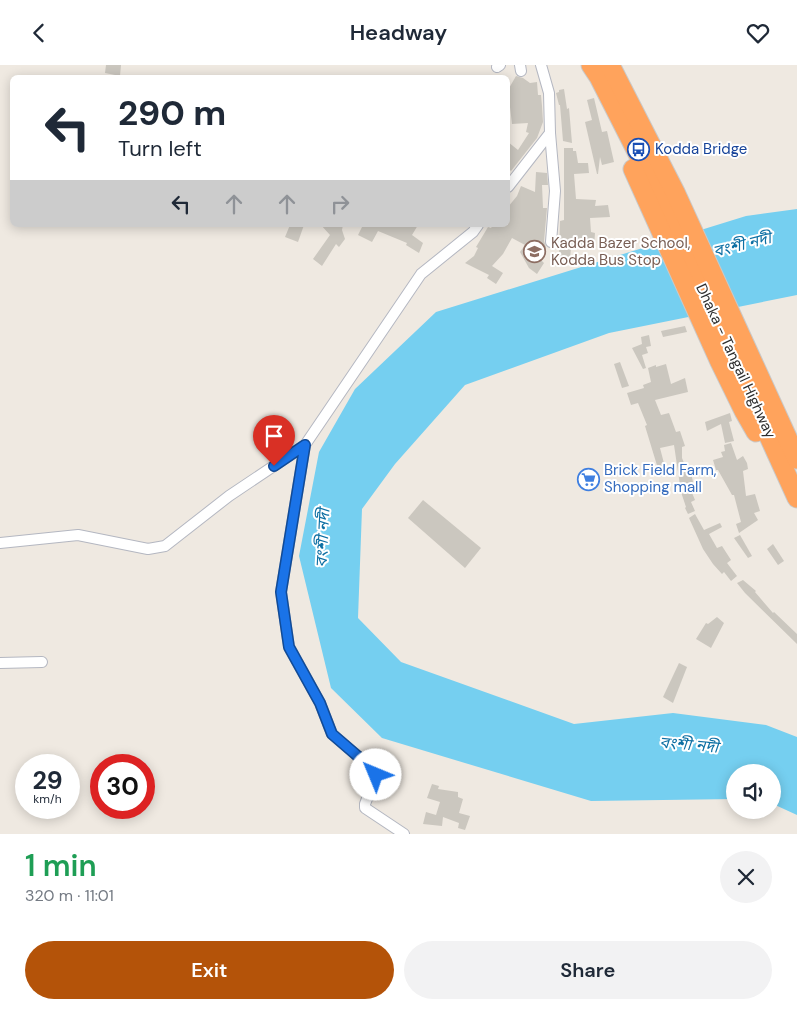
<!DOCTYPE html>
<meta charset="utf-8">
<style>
:root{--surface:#fff;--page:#f2f2f3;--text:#1f2937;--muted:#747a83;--accent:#b45309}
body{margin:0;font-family:"DM Sans","Noto Sans Bengali",sans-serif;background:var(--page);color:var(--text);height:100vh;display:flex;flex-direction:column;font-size:19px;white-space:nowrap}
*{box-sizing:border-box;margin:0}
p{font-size:16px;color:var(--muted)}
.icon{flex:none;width:28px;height:28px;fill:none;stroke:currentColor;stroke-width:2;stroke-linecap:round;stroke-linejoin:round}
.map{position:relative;height:769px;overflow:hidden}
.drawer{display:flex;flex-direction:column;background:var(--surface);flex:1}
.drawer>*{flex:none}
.banner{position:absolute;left:10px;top:10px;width:500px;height:152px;border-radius:8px;box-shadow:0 2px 12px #0003;background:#fff;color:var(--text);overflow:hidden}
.tools{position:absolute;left:726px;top:699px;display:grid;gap:10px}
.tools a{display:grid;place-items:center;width:55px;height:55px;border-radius:50%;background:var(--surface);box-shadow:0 2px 12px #0003;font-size:25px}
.speed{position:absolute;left:15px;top:689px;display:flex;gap:10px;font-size:25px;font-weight:700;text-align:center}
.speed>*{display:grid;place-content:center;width:65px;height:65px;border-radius:50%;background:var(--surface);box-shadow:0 2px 12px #0003;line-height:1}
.speed small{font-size:12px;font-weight:400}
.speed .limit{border:8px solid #d22;background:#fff;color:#111}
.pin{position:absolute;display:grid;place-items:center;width:42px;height:42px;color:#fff;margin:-51px -21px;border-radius:50% 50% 50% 0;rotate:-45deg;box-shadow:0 0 5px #0007}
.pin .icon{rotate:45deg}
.me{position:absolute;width:55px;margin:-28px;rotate:315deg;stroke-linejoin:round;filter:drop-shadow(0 0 4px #0008)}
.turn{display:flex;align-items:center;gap:18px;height:105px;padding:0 25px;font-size:22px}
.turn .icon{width:65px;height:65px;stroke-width:2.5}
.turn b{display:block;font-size:35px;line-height:42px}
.lanes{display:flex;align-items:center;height:48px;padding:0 25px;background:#0003;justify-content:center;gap:25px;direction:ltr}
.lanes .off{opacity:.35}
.round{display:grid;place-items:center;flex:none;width:52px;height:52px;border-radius:26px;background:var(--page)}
.overview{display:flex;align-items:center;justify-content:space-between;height:85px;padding:0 25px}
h1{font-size:30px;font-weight:600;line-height:38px;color:#1e9e55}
.cta{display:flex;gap:10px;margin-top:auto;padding:10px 25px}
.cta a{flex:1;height:58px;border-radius:30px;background:var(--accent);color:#fff;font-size:20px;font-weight:600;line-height:58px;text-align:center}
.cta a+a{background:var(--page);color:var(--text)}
header{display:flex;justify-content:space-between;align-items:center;height:65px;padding:0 25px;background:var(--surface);font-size:22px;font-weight:600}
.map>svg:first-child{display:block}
</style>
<header><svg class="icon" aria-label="back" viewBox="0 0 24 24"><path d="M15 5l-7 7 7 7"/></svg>Headway<svg class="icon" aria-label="heart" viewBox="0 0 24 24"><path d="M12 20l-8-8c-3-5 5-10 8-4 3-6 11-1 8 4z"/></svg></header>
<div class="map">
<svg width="797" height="769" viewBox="0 0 797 769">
<rect width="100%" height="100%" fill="#efe9e1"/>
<path fill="#75cff0" d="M797 144V230L609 268 465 320 395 399 362 444 358 553 401 597 574 659 673 648 766 660 797 672V750L773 739 772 708H735V734L591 736 382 673 331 623 299 491 319 387 355 324 436 247 746 151Z"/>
<g fill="#cbc7bf">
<path d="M106 0H121L120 11 105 8Z"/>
<path d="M516 11 523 13 530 18 537 17 538 30H541L542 41 543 57 537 73 511 106 508 103V77L518 85 529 68 526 67 528 58 512 59 508 25Z"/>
<path d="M564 24 567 44 569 43 572 78 563 76 560 40H559L556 28 559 27V25Z"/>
<path d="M594 33 602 67 607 66 614 97 602 100 600 92 598 109H597L585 57 592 55 587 35Z"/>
<path d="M564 83H573V86H576L578 98H588L589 108 574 109 576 134 596 135 595 141 608 140 610 152 590 153 591 167 595 168 594 182H571L570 195 559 192 560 156 564 155Z"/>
<path d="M536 107 547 108 548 120H542L543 143H547L544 176 546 182 541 195 544 198 537 209 529 203 520 187 525 180 512 173 503 189 492 201 503 208 496 219 487 213 489 210 465 198 474 191 478 183 476 182 488 162 491 163 493 160H508V142L517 131 521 121 535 127Z"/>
<path d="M290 160H304L298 177 285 172Z"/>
<path d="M321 160H343L342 165 345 174 339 182 336 179 322 201 313 194 330 170Z"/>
<path d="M363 160H418L412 170 423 178 419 188 406 180 407 178 378 166 372 177 358 170Z"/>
<path d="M685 261 687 267 663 272 661 266Z"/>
<path d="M649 270 651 281 646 282 648 288 642 290 646 303 643 304 632 283 642 279 641 272Z"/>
<path d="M620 297 629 321 622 323 614 299Z"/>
<path d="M666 299 671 319 685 313 688 327 655 335 661 350 669 348 676 367 680 366 685 381 682 382V393L688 408 691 407 694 422 690 423 695 435 691 437 695 446 688 449 685 443 686 442 681 427 674 380 660 383 666 406 659 407 645 361 647 360 638 338 631 340 627 328 644 323 643 320 651 317 648 303 656 300V302Z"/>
<path d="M730 348 732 356 729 357 734 376 725 378 721 359 707 366 705 357Z"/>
<path d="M731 378 737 395 743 391 747 398 748 404 743 406 746 431 755 429 760 446 754 448 758 455 739 468 736 459 741 457 734 430H732L718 405H716L713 395 723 392 721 387 725 386 724 380Z"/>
<path d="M423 435 481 483 465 503 408 453Z"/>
<path d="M695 449 704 465 720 458 722 462 709 469 717 483 722 481 731 495 727 498 737 511 731 516 724 507 722 509 713 499 703 484 689 453Z"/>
<path d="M740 470 752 491 748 493 734 473Z"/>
<path d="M773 479 784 496 778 500 767 484Z"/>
<path d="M743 515 756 526 755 527 773 548 774 547 797 569V579L745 528 737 518Z"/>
<path d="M717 552 724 558 711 583 696 574 706 558 708 559Z"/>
<path d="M679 598 687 602 673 638 663 632Z"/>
<path d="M432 719 439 721 438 724 458 727V732L463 734 459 748 470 751 465 765 458 763 459 758 443 752 442 761 423 759 426 747 436 750 440 737 427 733Z"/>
</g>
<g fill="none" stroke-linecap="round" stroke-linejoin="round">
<defs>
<g id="street">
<path d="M520 0 521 6"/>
<path d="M497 2 500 0"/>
<path d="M550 68 555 126 551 177"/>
<path d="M508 122 550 68 549 28 541 0"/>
<path d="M305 380 281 527 289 582 320 638 332 669 375 706 376 710 365 739V743L404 769"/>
<path d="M0 478 78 470 148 484 165 481 229 431 305 380 421 209 473 167 478 160"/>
<path d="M0 598 42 597"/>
</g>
<g id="highway">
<path d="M591 0 599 12 661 134 797 433"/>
<path d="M610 0 675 127 797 394"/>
<path d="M633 104 720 297 744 346 756 367"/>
</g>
</defs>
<use href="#street" stroke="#b4b7c1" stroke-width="12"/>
<use href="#highway" stroke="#c9c9c9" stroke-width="21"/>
<use href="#street" stroke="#fff" stroke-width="10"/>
<use href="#highway" stroke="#ffa35c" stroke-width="19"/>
</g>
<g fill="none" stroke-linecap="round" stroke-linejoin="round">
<defs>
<path id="route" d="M274 401 305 380 281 527 289 582 320 638 332 669 375 706 376 710"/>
</defs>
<use href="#route" stroke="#114b97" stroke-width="12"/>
<use href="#route" stroke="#1a73e8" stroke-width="9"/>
</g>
<defs>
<symbol id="bus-ring" viewBox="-11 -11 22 22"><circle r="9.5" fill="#fff" stroke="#1a4fb4" stroke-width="1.5"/><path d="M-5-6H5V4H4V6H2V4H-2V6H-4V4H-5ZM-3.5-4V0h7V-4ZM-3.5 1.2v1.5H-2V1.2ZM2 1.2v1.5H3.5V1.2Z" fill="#1a4fb4"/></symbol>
<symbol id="school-ring" viewBox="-11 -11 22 22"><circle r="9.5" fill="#fff" stroke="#8d6e63" stroke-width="1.5"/><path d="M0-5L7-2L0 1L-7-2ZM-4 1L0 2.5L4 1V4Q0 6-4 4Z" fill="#8d6e63"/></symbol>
<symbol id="supermarket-ring" viewBox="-11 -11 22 22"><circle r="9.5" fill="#fff" stroke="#3f7fe0" stroke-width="1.5"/><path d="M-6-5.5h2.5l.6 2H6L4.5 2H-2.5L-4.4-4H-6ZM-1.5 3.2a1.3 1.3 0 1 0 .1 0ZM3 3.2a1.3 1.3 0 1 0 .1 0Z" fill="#3f7fe0"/></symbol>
</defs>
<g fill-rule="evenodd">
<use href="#bus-ring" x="626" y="72" width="25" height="25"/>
<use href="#school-ring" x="522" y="174" width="25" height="25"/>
<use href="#supermarket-ring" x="576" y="402" width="25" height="25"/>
</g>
<g text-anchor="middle" stroke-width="4" stroke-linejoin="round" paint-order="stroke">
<g font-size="15" fill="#164399" stroke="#fff" text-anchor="start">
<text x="655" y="89">Kodda Bridge</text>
</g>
<g font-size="15" fill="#785e54" stroke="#fff" text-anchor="start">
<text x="551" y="183">Kadda Bazer School,<tspan x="551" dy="17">Kodda Bus Stop</tspan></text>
</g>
<g font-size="15" fill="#2e2e2e" stroke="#fff">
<text transform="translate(736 296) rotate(65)" y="5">Dhaka - Tangail Highway</text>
</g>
<g font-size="15" fill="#366cbe" stroke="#fff" text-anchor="start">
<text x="604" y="410">Brick Field Farm,<tspan x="604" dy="17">Shopping mall</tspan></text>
</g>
<g font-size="16" font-style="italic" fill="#0d6fa3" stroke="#fff">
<text transform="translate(742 179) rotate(-14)" y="6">বংশী নদী</text>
<text transform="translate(322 473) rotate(-87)" y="6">বংশী নদী</text>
<text transform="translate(689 679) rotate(5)" y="6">বংশী নদী</text>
</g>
</g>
</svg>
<div class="tools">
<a><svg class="icon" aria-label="sound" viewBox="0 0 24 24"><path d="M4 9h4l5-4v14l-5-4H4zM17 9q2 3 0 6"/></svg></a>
</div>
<div class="speed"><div>29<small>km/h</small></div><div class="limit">30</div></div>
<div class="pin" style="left:274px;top:401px;background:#d93025"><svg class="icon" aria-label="arrive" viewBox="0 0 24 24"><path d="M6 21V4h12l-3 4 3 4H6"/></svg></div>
<svg class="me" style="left:376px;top:710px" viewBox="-20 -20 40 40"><circle r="19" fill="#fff"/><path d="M0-13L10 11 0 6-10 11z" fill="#1a73e8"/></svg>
<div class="banner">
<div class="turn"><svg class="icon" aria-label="left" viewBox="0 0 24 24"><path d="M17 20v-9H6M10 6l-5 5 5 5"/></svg><div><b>290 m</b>Turn left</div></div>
<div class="lanes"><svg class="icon" aria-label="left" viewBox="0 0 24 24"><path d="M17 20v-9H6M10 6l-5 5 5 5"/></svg><svg class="icon off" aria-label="ahead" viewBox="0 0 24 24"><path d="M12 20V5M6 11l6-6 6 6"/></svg><svg class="icon off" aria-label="ahead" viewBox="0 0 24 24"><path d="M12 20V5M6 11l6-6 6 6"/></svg><svg class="icon off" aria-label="right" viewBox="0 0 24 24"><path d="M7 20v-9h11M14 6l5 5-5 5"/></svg></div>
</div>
</div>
<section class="drawer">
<div class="overview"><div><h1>1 min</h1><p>320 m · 11:01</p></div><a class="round"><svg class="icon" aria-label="close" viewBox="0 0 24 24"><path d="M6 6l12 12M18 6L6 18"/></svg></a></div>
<div class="cta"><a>Exit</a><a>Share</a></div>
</section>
